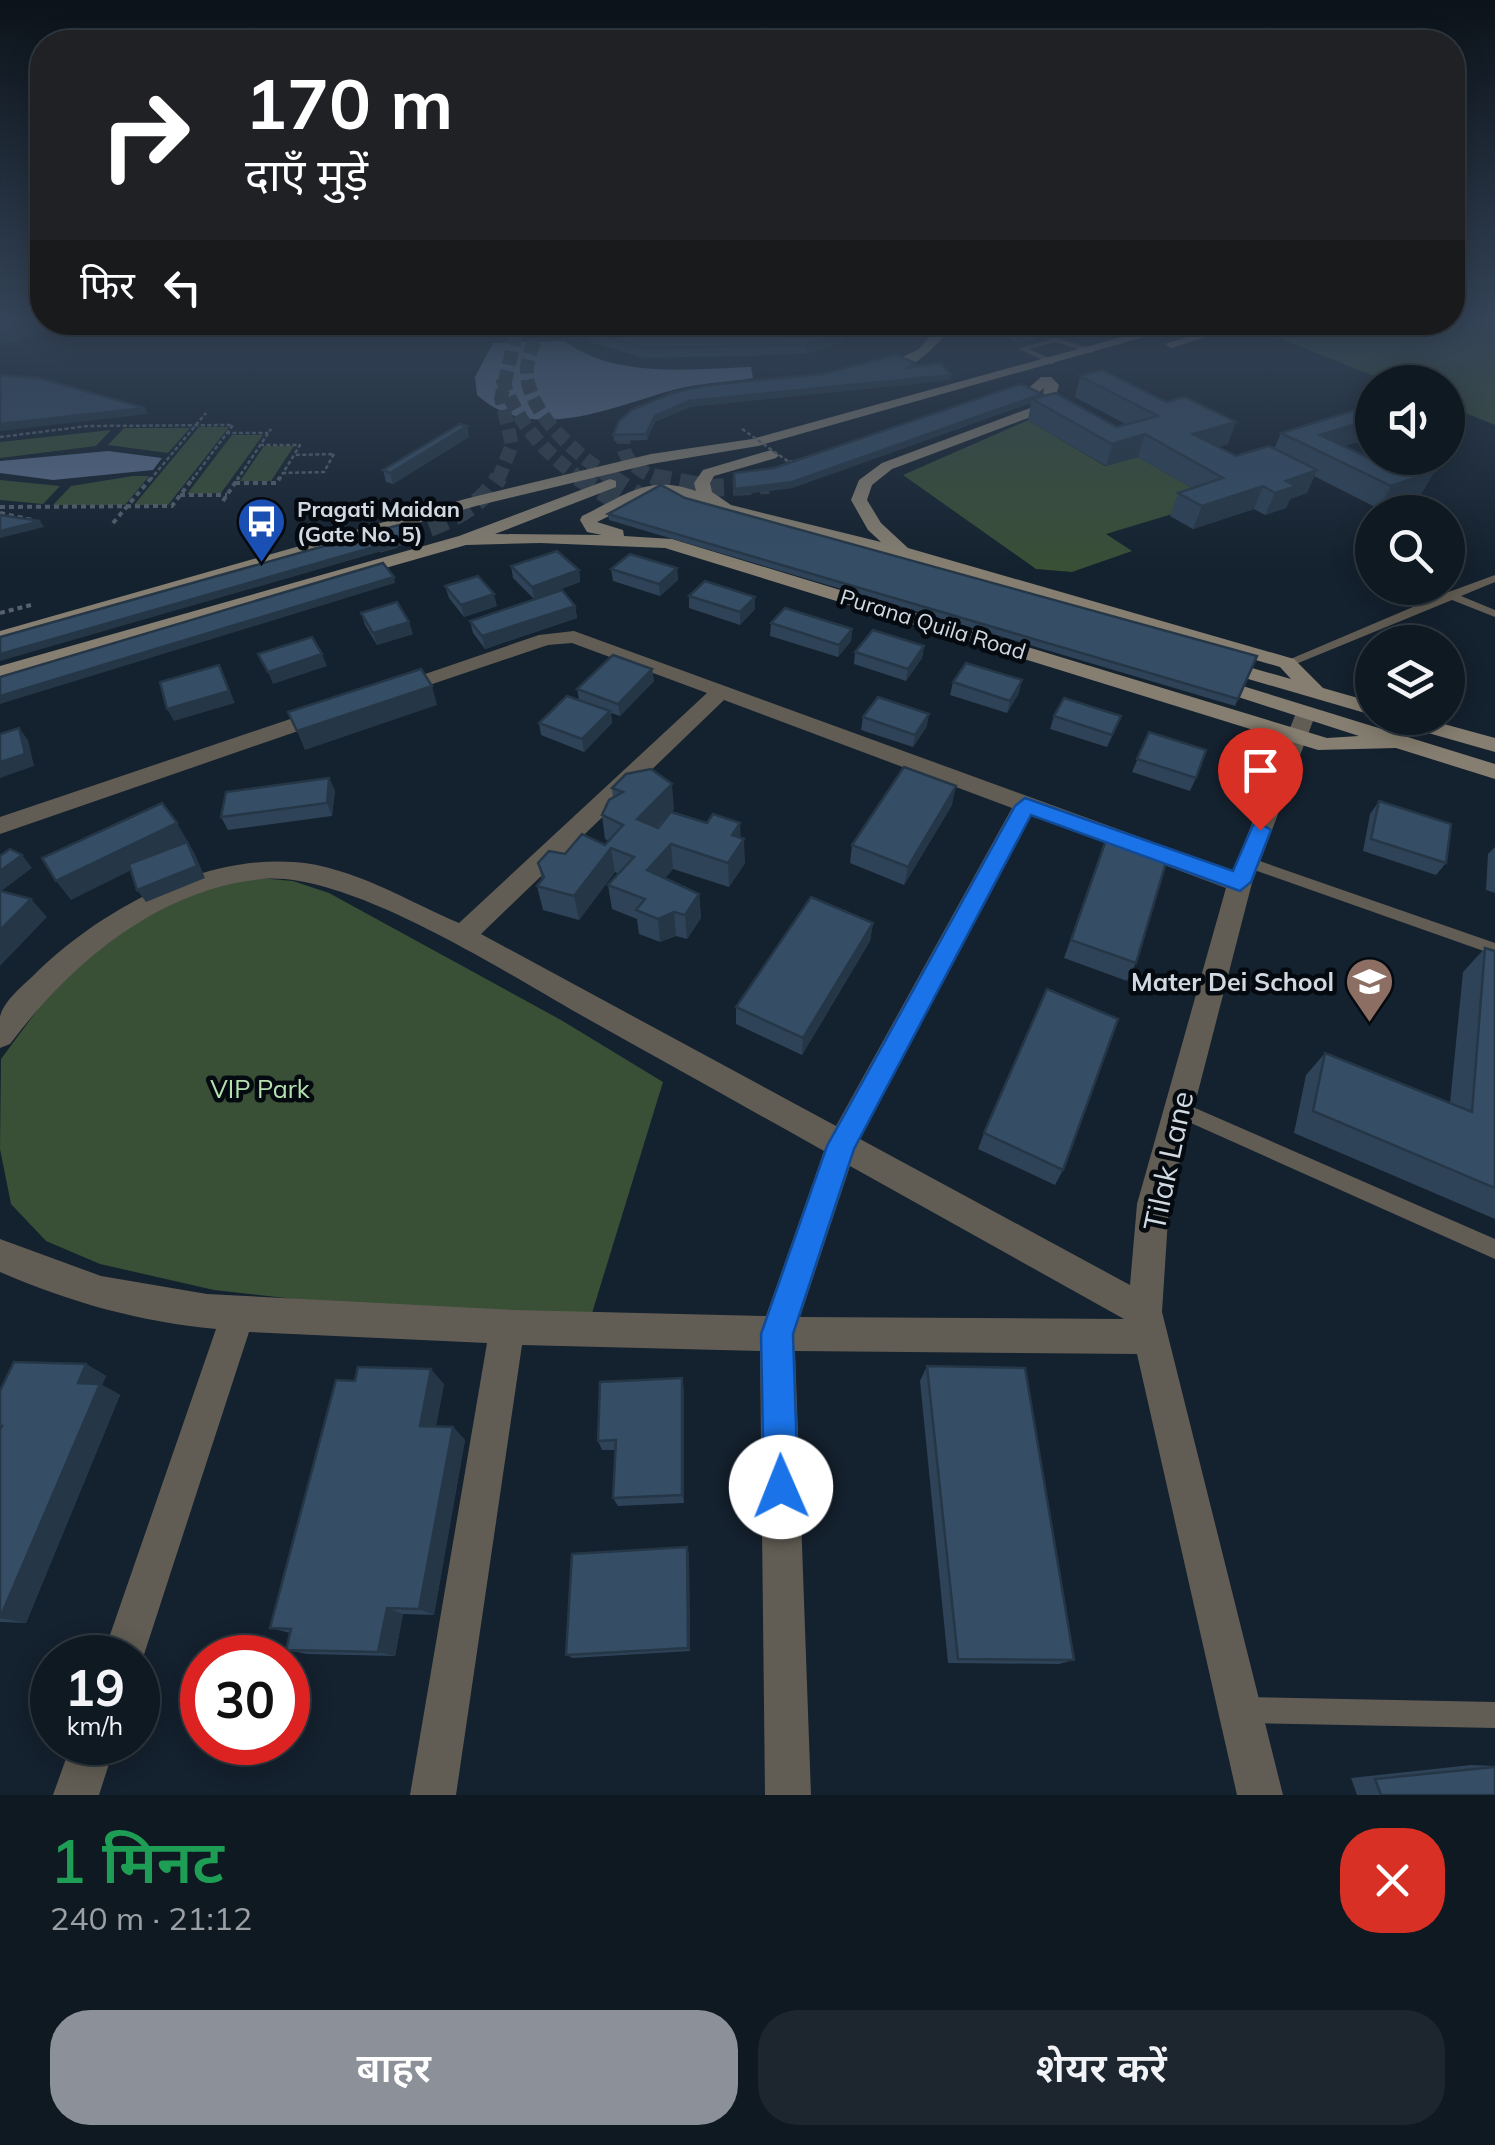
<!DOCTYPE html>
<html lang="hi">
<meta charset="utf-8">
<style>
:root{--surface:#0f1922;--page:#1d262f;--text:#f1f3f6;--muted:#9ba0a5;--line:#2f3840;--accent:#8c9099}
body{margin:0;font-family:Mulish,"Noto Sans Devanagari",sans-serif;background:var(--page);color:var(--text);height:100vh;display:flex;flex-direction:column;font-size:38px;white-space:nowrap}
*{box-sizing:border-box;margin:0}
p{font-size:32px;color:var(--muted)}
.icon{flex:none;width:55px;height:55px;fill:none;stroke:currentColor;stroke-width:2;stroke-linecap:round;stroke-linejoin:round}
.map{position:relative;height:1795px;overflow:hidden}
.drawer{display:flex;flex-direction:column;background:var(--surface);flex:1}
.drawer>*{flex:none}
.hud{position:absolute;left:30px;top:30px;width:1435px;height:305px;border-radius:40px;box-shadow:0 5px 25px #0003,0 0 0 2px var(--line);background:#202124;color:#fff;overflow:hidden}
.tools{position:absolute;left:1355px;top:365px;display:grid;gap:20px}
.tools a{display:grid;place-items:center;width:110px;height:110px;border-radius:50%;background:var(--surface);box-shadow:0 5px 25px #0003,0 0 0 2px var(--line);font-size:50px}
.speed{position:absolute;left:30px;top:1635px;display:flex;gap:20px;font-size:50px;font-weight:700;text-align:center}
.speed>*{display:grid;place-content:center;width:130px;height:130px;border-radius:50%;background:var(--surface);box-shadow:0 5px 25px #0003,0 0 0 2px var(--line);line-height:1}
.speed small{font-size:25px;font-weight:400}
.speed .limit{border:15px solid #d22;background:#fff;color:#111}
.pin{position:absolute;display:grid;place-items:center;width:85px;height:85px;color:#fff;margin:-102px -42px;border-radius:50% 50% 50% 0;rotate:-45deg;box-shadow:0 0 10px #0007}
.pin .icon{rotate:45deg}
.me{position:absolute;width:110px;margin:-55px;rotate:359deg;stroke-linejoin:round;filter:drop-shadow(0 0 8px #0008)}
.turn{display:flex;align-items:center;gap:35px;height:210px;padding:0 50px;font-size:45px}
.turn .icon{width:130px;height:130px;stroke-width:2.5}
.turn b{display:block;font-size:70px;line-height:85px}
.then{display:flex;align-items:center;height:95px;padding:0 50px;background:#0003;gap:20px;font-size:38px}
.round{display:grid;place-items:center;flex:none;width:105px;height:105px;border-radius:40px;background:var(--page)}
.summary{display:flex;align-items:center;justify-content:space-between;height:170px;padding:0 50px}
h1{font-size:60px;font-weight:600;line-height:75px;color:#1e9e55}
.primary-button{display:flex;gap:20px;margin-top:auto;padding:20px 50px}
.primary-button a{flex:1;height:115px;border-radius:40px;background:var(--accent);color:#fff;font-size:40px;font-weight:600;line-height:115px;text-align:center}
.primary-button a+a{background:var(--page);color:var(--text)}
.map>svg:first-child{display:block}
</style>
<div class="map">
<svg width="1495" height="1795" viewBox="0 0 1495 1795">
<rect width="100%" height="100%" fill="#14212e"/>
<g fill="#394f36">
<path d="M1453 316H1495V425L1448 406V382H1389L1254 328 1274 323 1452 322Z"/>
<path d="M1028 420 1105 466 1138 457 1215 501 1106 534 1132 551 1072 572 1036 569 903 475Z"/>
<path d="M199 427H229L168 505H134Z"/>
<path d="M124 428H190L168 453 108 445Z"/>
<path d="M111 430 96 446 0 458V442Z"/>
<path d="M232 435H263L221 493 187 494Z"/>
<path d="M264 446H294L271 481H240Z"/>
<path d="M133 476H149L125 505H53L71 486Z"/>
<path d="M0 480 60 486 43 504 0 500Z"/>
<path d="M224 875 293 881 329 893 561 1020 663 1082 589 1323 467 1318 214 1290 100 1264 46 1241 11 1204 0 1149 1 1059 58 982 124 928Z"/>
</g>
<g fill="#5b6e8b">
<path d="M565 341C614 379 693 369 751 367L753 378C728 382 701 383 677 389 615 405 534 446 477 395L475 377 493 343Z"/>
<path d="M108 451 162 458 153 470 53 480 0 473V461Z"/>
</g>
<g fill="none" stroke-linecap="round" stroke-linejoin="round">
<g stroke="#303d49" stroke-width="14" stroke-dasharray="14 6" stroke-linecap="butt">
<path d="M542 322C537 339 525 358 527 376 532 420 581 456 613 480"/>
<path d="M502 378C517 423 544 452 582 480"/>
<path d="M642 417C606 443 627 467 660 480"/>
<path d="M498 480 512 445 501 398 519 322"/>
</g>
<g stroke="#303d49" stroke-width="18" stroke-dasharray="18 9" stroke-linecap="butt">
<path d="M578 477 618 502"/>
<path d="M610 477 658 508"/>
<path d="M653 477 711 488 769 485"/>
<path d="M378 544C421 532 474 518 499 477"/>
</g>
<g stroke="#56616d" stroke-width="2.5" stroke-dasharray="4 2.5" stroke-linecap="butt">
<path d="M226 433H268"/>
<path d="M0 437 88 426 233 425 192 480"/>
<path d="M260 445H300L294 455"/>
<path d="M334 454 324 472 283 473 294 455Z"/>
<path d="M789 462 809 457"/>
<path d="M150 480 206 413"/>
<path d="M237 480 271 429"/>
<path d="M279 480 283 473"/>
</g>
<g stroke="#56616d" stroke-width="4" stroke-dasharray="5 4" stroke-linecap="butt">
<path d="M235 483H277L280 477"/>
<path d="M180 495H227"/>
<path d="M223 501 239 477"/>
<path d="M0 507 172 506 194 477"/>
<path d="M0 513 33 520"/>
<path d="M113 523 152 477"/>
<path d="M0 613 31 605"/>
</g>
<g fill="#615d54" fill-rule="evenodd">
<path d="M1343 322H1356L1298 339 1294 337Z"/>
<path d="M1055 338 1094 349 1095 351 1091 353 1055 342 1029 349 1054 360V364H1051L1018 349Z"/>
<path d="M1495 575V582L1461 596 1495 610V617L1452 600 1291 666 1287 667 1281 663 1446 593Z"/>
<path d="M1248 857 1495 943V955L1243 866 1241 862Z"/>
<path d="M1179 1101 1495 1239V1259L1173 1115 1170 1109 1173 1103Z"/>
<path d="M1244 1697 1495 1702V1728L1244 1723 1235 1719 1231 1710 1235 1701Z"/>
</g>
<g fill="#615d54" fill-rule="evenodd">
<path d="M574 631 1233 871 1296 713 1306 706 1316 713 1252 883 1169 1204 1162 1312 1283 1795H1237L1137 1354 795 1351 811 1795H765L760 1351 522 1345 456 1795H410L487 1343 249 1332 138 1673V1658H102L216 1329C140 1322 69 1302 0 1272V1239L101 1276 207 1294 514 1310 766 1316 824 1151C742 1105 661 1060 579 1014 503 971 348 871 262 879 158 889 70 964 10 1044L0 1048C0 1038 0 1026 0 1017 3 1002 22 986 33 976 98 911 200 855 294 862 352 866 407 901 459 923L707 693 572 643 548 645 397 696 387 690 390 686 539 635ZM724 700 1012 808 836 1126 481 934ZM1031 815 1226 888 1137 1204 1130 1285 860 1139ZM850 1166 1124 1319 800 1317Z"/>
<path d="M326 707 333 709 336 714 333 719 0 834V817Z"/>
<path d="M72 1742H116L99 1795H53Z"/>
</g>
<g fill="#867f71" fill-rule="evenodd">
<path d="M943 322H956C937 346 907 378 874 377V371L919 349Z"/>
<path d="M1176 322H1197L758 446 651 464 476 506 0 643V631L465 499 651 454 752 439Z"/>
<path d="M1233 322H1254L1171 348 1165 344Z"/>
<path d="M1041 377H1051L1059 385 1052 409 892 469 872 485 867 500 881 523 908 548 1294 659 1323 688 1372 702V715L1238 676 1235 672 1245 666 1291 679 1280 667 896 556 657 492 597 522 623 530 624 536 672 539 1327 738 1359 736 1232 695 1229 691 1239 685 1246 687 1495 764V779L1396 748 1318 750 665 548 540 543 466 545 0 678V666L459 536 610 479 616 481V487L495 534 602 535 587 532 580 520 582 516C626 495 647 474 696 491L694 483 703 470 771 450 779 455 776 458 714 476 710 483 712 492 731 505 881 542 868 530 851 500 859 480 882 463 1041 404 1044 388 1034 397 1022 394Z"/>
<path d="M1390 718H1422L1495 738V752L1393 723Z"/>
</g>
<g stroke="#56616d" stroke-width="2.5" stroke-dasharray="4 2.5" stroke-linecap="butt">
<path d="M1234 322 1256 331"/>
<path d="M742 429 789 462"/>
</g>
</g>
<g fill="#2e4358">
<path d="M582 322H850V333L842 342 806 354 645 358 593 343 582 328Z"/>
<path d="M985 322H1010L1033 339 1018 343 984 326Z"/>
<path d="M915 363V367L951 375V380L690 407 655 422 647 440 614 441 613 435 619 421 823 374Z"/>
<path d="M1080 376 1228 444 1218 447 1236 456 1274 449 1281 433 1372 405V444L1364 440 1344 446 1383 465 1387 458H1442L1440 461 1424 466 1422 493 1379 509 1314 476 1307 493 1290 499 1286 508 1265 515 1254 509 1193 529 1170 516 1178 493 1192 488 1138 457 1106 466 1028 420 1031 403 792 488 735 495 734 473 774 468 1042 397 1117 427 1127 425 1075 397Z"/>
<path d="M467 426 469 437 393 484 386 482 383 470Z"/>
<path d="M685 498 1257 656 1235 706 609 520 608 514Z"/>
<path d="M511 566 579 570 580 582 534 599 513 578Z"/>
<path d="M677 568 678 580 660 596 613 581 611 569Z"/>
<path d="M445 586 497 606 464 617 449 598Z"/>
<path d="M689 596 755 609 740 625 689 608Z"/>
<path d="M575 606 577 618 485 649 473 633 470 621Z"/>
<path d="M361 613 413 634 377 645 365 625Z"/>
<path d="M771 623 852 629 851 641 838 657 770 636Z"/>
<path d="M924 646 922 658 906 681 854 664 855 652Z"/>
<path d="M652 669 654 681 620 716 611 713 612 723 584 752 541 735 539 723 579 700 577 689Z"/>
<path d="M953 682 1019 693 1007 713 950 695Z"/>
<path d="M1054 716 1116 728 1107 747 1050 729Z"/>
<path d="M863 717 927 726 913 747 861 730Z"/>
<path d="M1149 732 1196 778 1190 791 1132 772Z"/>
<path d="M329 778 335 791 332 816 228 830 221 817Z"/>
<path d="M612 788 674 809 671 812 707 823H740V838L745 863 729 887 673 869 665 878 699 894 701 918 687 939 676 936 660 942 639 934 637 919 612 909 608 885 619 874 615 872 579 920 543 910 537 886 542 880 538 863 565 854 605 845 609 841 605 839 602 815 613 798Z"/>
<path d="M1379 801 1446 863 1436 875 1363 851 1370 814Z"/>
<path d="M952 805 904 885 850 863 852 845Z"/>
<path d="M1106 840 1136 963 1127 981 1064 958Z"/>
<path d="M1495 847V893L1486 890 1488 854Z"/>
<path d="M873 923 870 941 802 1055 736 1024V1007Z"/>
<path d="M1485 948 1495 951V1219L1294 1133 1306 1075 1325 1053 1450 1103 1463 972Z"/>
<path d="M984 1133 1063 1170 1055 1185 978 1149Z"/>
<path d="M86 1364 106 1376 102 1385 120 1395 26 1623 0 1622V1391Z"/>
<path d="M927 1366 1074 1660 1059 1664 948 1663 920 1381Z"/>
<path d="M444 1384 436 1426 453 1427 465 1440 434 1615 403 1614 395 1656 307 1654 286 1650 290 1633 270 1628Z"/>
<path d="M684 1389V1503L618 1506 613 1498 615 1450H602L598 1441Z"/>
<path d="M689 1554 690 1651 573 1658 566 1655Z"/>
<path d="M1471 1765 1495 1766V1795H1357L1351 1778Z"/>
</g>
<g fill="#253747">
<path d="M42 318V322H54L47 329 14 341 0 344V333Z"/>
<path d="M850 323V333L842 342 806 354 807 344Z"/>
<path d="M1034 334 1033 339 1018 343 1019 338Z"/>
<path d="M951 375V380L690 407 655 422 647 440 646 434 655 416 689 401Z"/>
<path d="M1042 394 1041 399H1032L1031 403 792 488 735 495V489Z"/>
<path d="M145 408 148 414 0 431V424Z"/>
<path d="M1372 419V422L1364 440 1323 453 1320 435Z"/>
<path d="M1236 422 1228 444 1186 456 1193 434Z"/>
<path d="M467 426 469 437 393 484 390 473Z"/>
<path d="M1145 434 1138 457 1106 466 1112 444Z"/>
<path d="M1400 458H1442L1440 461 1389 478Z"/>
<path d="M1317 470 1307 493 1290 499 1286 508 1265 515 1275 493 1286 481Z"/>
<path d="M1435 471 1422 493 1379 509 1391 486Z"/>
<path d="M1263 486 1254 509 1193 529 1202 506Z"/>
<path d="M40 521 44 527 0 538V531Z"/>
<path d="M409 537 410 543 0 661V654Z"/>
<path d="M677 568 678 580 660 596 659 584Z"/>
<path d="M579 570 580 582 534 599 532 587Z"/>
<path d="M394 577 395 583 0 704V696Z"/>
<path d="M494 594 497 606 464 617 461 605Z"/>
<path d="M755 597V609L740 625V612Z"/>
<path d="M575 606 577 618 485 649 482 636Z"/>
<path d="M409 622 413 634 377 645 373 633Z"/>
<path d="M852 629 851 641 838 657 839 645Z"/>
<path d="M924 646 922 658 906 681 908 669Z"/>
<path d="M322 654 327 666 273 684 268 672Z"/>
<path d="M219 665 235 703 174 721 167 709Z"/>
<path d="M652 669 654 681 620 716 618 704Z"/>
<path d="M1022 680 1019 693 1007 713 1010 701Z"/>
<path d="M432 686 437 705 305 750 297 731Z"/>
<path d="M610 711 612 723 584 752 582 739Z"/>
<path d="M929 714 927 726 913 747 915 735Z"/>
<path d="M19 728 28 740 34 766 0 778V762Z"/>
<path d="M329 778 335 791 332 816 327 803Z"/>
<path d="M672 784 674 809 640 843 637 819Z"/>
<path d="M956 786 952 805 904 885 908 867Z"/>
<path d="M177 823 195 854 205 878 146 902 137 890 188 842 71 900 56 881Z"/>
<path d="M740 823 741 845 744 839 745 863 729 887 728 863 732 835Z"/>
<path d="M671 844 673 869 650 894 647 870Z"/>
<path d="M611 848 615 872 579 920 574 896Z"/>
<path d="M22 855 32 868 0 892V871Z"/>
<path d="M699 894 701 918 687 939 685 915Z"/>
<path d="M31 899 47 917 0 966V930Z"/>
<path d="M674 912 676 936 660 942 658 919Z"/>
<path d="M873 923 870 941 802 1055 803 1038Z"/>
<path d="M86 1364 106 1376 102 1385 120 1395 26 1623 0 1618 78 1383Z"/>
<path d="M431 1369 444 1384 433 1439 420 1426Z"/>
<path d="M682 1378 684 1389V1503L682 1495Z"/>
<path d="M453 1427 465 1440 434 1615 419 1609Z"/>
<path d="M687 1547 689 1554 690 1651 688 1648Z"/>
<path d="M387 1608 403 1614 395 1656 378 1652Z"/>
</g>
<g fill="#354e66" stroke="#253747" stroke-width="2.5">
<path d="M0 316H42V318L0 333Z"/>
<path d="M584 322H850L843 331 807 344 644 348 592 332Z"/>
<path d="M988 322H1010L1034 334 1019 338Z"/>
<path d="M896 355 915 363 906 368 940 363 951 375 689 401 655 416 646 434 613 435 619 421 633 409 672 393 707 385 823 374Z"/>
<path d="M1102 370 1166 402 1185 397 1236 422 1193 434 1236 456 1269 446 1317 470 1286 481 1296 486 1275 493 1263 486 1202 506 1178 493 1223 478 1145 434 1112 444 1032 399 1055 393 1117 427 1158 416 1080 376Z"/>
<path d="M0 375 39 378 145 408 0 424Z"/>
<path d="M1021 384 1042 394 792 482 735 489 734 473 774 468Z"/>
<path d="M1372 405V419L1320 435 1394 470 1416 462 1435 471 1391 486 1281 433Z"/>
<path d="M460 424 467 426 390 473 383 470Z"/>
<path d="M661 485 685 498 1257 656 1238 699 608 514Z"/>
<path d="M0 515 40 521 0 531Z"/>
<path d="M399 525 409 537 0 654V637Z"/>
<path d="M557 551 579 570 532 587 511 566Z"/>
<path d="M630 554 677 568 659 584 611 569Z"/>
<path d="M383 563 394 577 0 696V677Z"/>
<path d="M478 576 494 594 461 605 445 586Z"/>
<path d="M705 581 755 597 740 612 689 596Z"/>
<path d="M562 590 575 606 482 636 470 621Z"/>
<path d="M397 602 409 622 373 633 361 613Z"/>
<path d="M785 608 852 629 839 645 771 623Z"/>
<path d="M873 630 924 646 908 669 855 652Z"/>
<path d="M312 637 322 654 268 672 258 654Z"/>
<path d="M613 655 652 669 618 704 577 689Z"/>
<path d="M966 663 1022 680 1010 701 953 682Z"/>
<path d="M219 665 229 691 167 709 160 682Z"/>
<path d="M421 669 432 686 297 731 288 712Z"/>
<path d="M567 696 610 711 582 739 539 723Z"/>
<path d="M878 697 929 714 915 735 863 717Z"/>
<path d="M1064 698 1121 716 1112 735 1054 716Z"/>
<path d="M19 728 25 754 0 762V734Z"/>
<path d="M1149 732 1206 750 1196 778 1137 759Z"/>
<path d="M904 767 956 786 908 867 852 845Z"/>
<path d="M651 769 672 784 637 819 658 828 671 812 707 823 713 814 740 823 732 835 744 839 728 863 671 844 647 870 699 894 685 915 674 912 658 919 636 910 645 899 608 885 634 857 611 848 574 896 537 886 544 877 538 863 549 851 565 854 582 834 605 845 623 825 602 815 609 800 623 792 612 788 626 774Z"/>
<path d="M329 778 327 803 221 817 226 792Z"/>
<path d="M1379 801 1451 824 1446 863 1371 839Z"/>
<path d="M162 803 177 823 56 881 42 858Z"/>
<path d="M1106 840 1167 859 1136 963 1071 940Z"/>
<path d="M187 842 197 866 137 890 129 864Z"/>
<path d="M10 849 22 855 0 871V856Z"/>
<path d="M0 891 31 899 0 930Z"/>
<path d="M811 897 873 923 803 1038 736 1007Z"/>
<path d="M1485 948 1495 951V1188L1313 1111 1325 1053 1472 1112Z"/>
<path d="M1047 989 1118 1019 1063 1170 984 1133Z"/>
<path d="M14 1362 86 1364 78 1383 100 1384 0 1618V1430L2 1426H0V1391Z"/>
<path d="M927 1366 1025 1368 1074 1660 958 1659Z"/>
<path d="M358 1367 431 1369 420 1426 453 1427 419 1609 387 1608 378 1652 286 1650 291 1629 270 1628 336 1380 355 1381Z"/>
<path d="M682 1378V1495L613 1498 616 1440 598 1441 600 1382Z"/>
<path d="M687 1547 688 1648 566 1655 572 1554Z"/>
<path d="M1495 1767V1795H1381L1375 1779Z"/>
</g>
<linearGradient id="sky" x2="0" y2="1"><stop stop-color="#0b1219"/><stop offset="0.56" stop-color="#344357"/><stop offset="1" stop-color="#344357" stop-opacity="0"/></linearGradient>
<rect width="1495" height="567" fill="url(#sky)"/>
<path fill="#1a73e8" stroke="#114b97" stroke-width="2.5" d="M1025 798 1233 871 1253 825 1260 823 1271 830 1251 882 1240 891 1031 815 854 1149 793 1334 798 1487 793 1500 781 1505 769 1500 764 1487 761 1334 827 1146 1015 806Z"/>
<defs>
<symbol id="bus-pin" viewBox="-11 -11 22 30"><path d="M0 17L-7.5 6A9.5 9.5 0 1 1 7.5 6Z" fill="#1a4fb4" stroke="#050a10"/><path d="M-5-6H5V4H4V6H2V4H-2V6H-4V4H-5ZM-3.5-4V0h7V-4ZM-3.5 1.2v1.5H-2V1.2ZM2 1.2v1.5H3.5V1.2Z" fill="#fff"/></symbol>
<symbol id="school-pin" viewBox="-11 -11 22 30"><path d="M0 17L-7.5 6A9.5 9.5 0 1 1 7.5 6Z" fill="#8d6e63" stroke="#050a10"/><path d="M0-5L7-2L0 1L-7-2ZM-4 1L0 2.5L4 1V4Q0 6-4 4Z" fill="#fff"/></symbol>
</defs>
<g fill-rule="evenodd">
<use href="#bus-pin" x="234" y="494" width="55" height="75"/>
<use href="#school-pin" x="1342" y="954" width="55" height="75"/>
</g>
<g text-anchor="middle" stroke-width="9" stroke-linejoin="round" paint-order="stroke">
<g font-size="22" font-weight="bold" fill="#d0d9e2" stroke="#050a10" text-anchor="start">
<text x="297" y="517">Pragati Maidan<tspan x="297" dy="25">(Gate No. 5)</tspan></text>
</g>
<g font-size="22" fill="#d0d9e2" stroke="#050a10">
<text transform="translate(933 624) rotate(17)" y="8">Purana Quila Road</text>
</g>
<g font-size="25" font-weight="bold" fill="#d0d9e2" stroke="#050a10" text-anchor="end">
<text x="1334" y="991">Mater Dei School</text>
</g>
<g font-size="25" fill="#b5e0af" stroke="#050a10">
<text x="260" y="1098">VIP Park</text>
</g>
<g font-size="30" fill="#d0d9e2" stroke="#050a10">
<text transform="translate(1169 1161) rotate(-78)" y="10">Tilak Lane</text>
</g>
</g>
</svg>
<div class="tools">
<a><svg class="icon" aria-label="sound" viewBox="0 0 24 24"><path d="M4 9h4l5-4v14l-5-4H4zM17 9q2 3 0 6"/></svg></a>
<a><svg class="icon" aria-label="search" viewBox="0 0 24 24"><circle cx="10" cy="10" r="6"/><path d="M15 15l6 6"/></svg></a>
<a><svg class="icon" aria-label="layers" viewBox="0 0 24 24"><path d="M12 4l9 5-9 5-9-5zM3 14l9 5 9-5"/></svg></a>
</div>
<div class="speed"><div>19<small>km/h</small></div><div class="limit">30</div></div>
<div class="pin" style="left:1260px;top:830px;background:#d93025"><svg class="icon" aria-label="arrive" viewBox="0 0 24 24"><path d="M6 21V4h12l-3 4 3 4H6"/></svg></div>
<svg class="me" style="left:781px;top:1487px" viewBox="-20 -20 40 40"><circle r="19" fill="#fff"/><path d="M0-13L10 11 0 6-10 11z" fill="#1a73e8"/></svg>
<div class="hud">
<div class="turn"><svg class="icon" aria-label="right" viewBox="0 0 24 24"><path d="M7 20v-9h11M14 6l5 5-5 5"/></svg><div><b>170 m</b>दाएँ मुड़ें</div></div>
<div class="then">फिर<svg class="icon" aria-label="left" viewBox="0 0 24 24"><path d="M17 20v-9H6M10 6l-5 5 5 5"/></svg></div>
</div>
</div>
<section class="drawer">
<div class="summary"><div><h1>1 मिनट</h1><p>240 m · 21:12</p></div><a class="round" style="background:#d93025;color:#fff"><svg class="icon" aria-label="close" viewBox="0 0 24 24"><path d="M6 6l12 12M18 6L6 18"/></svg></a></div>
<div class="primary-button"><a>बाहर</a><a>शेयर करें</a></div>
</section>
